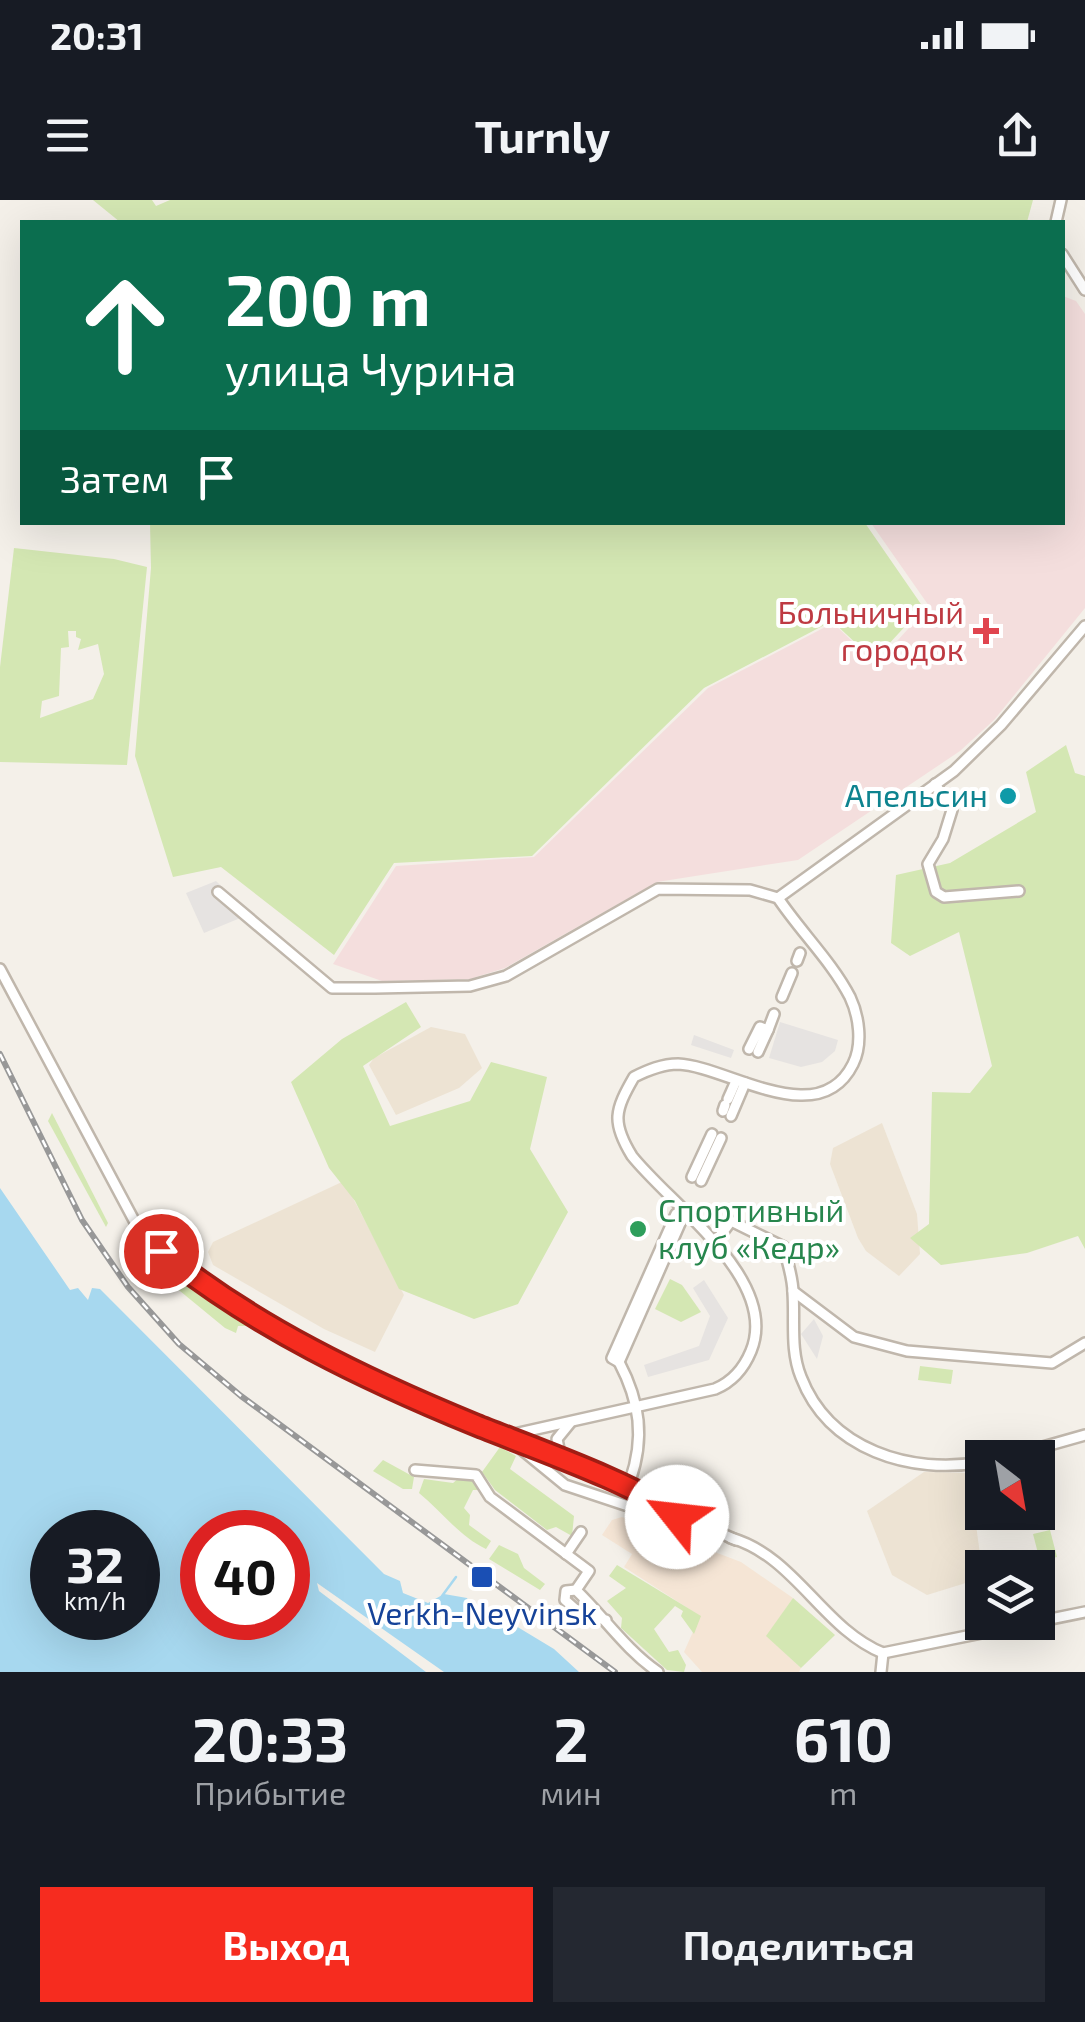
<!DOCTYPE html>
<html lang="ru">
<meta charset="utf-8">
<style>
:root{--surface:#171b24;--page:#242831;--text:#f1f3f6;--muted:#9ea1a6;--accent:#f62c1f}
body{margin:0;font-family:"Exo 2",sans-serif;background:var(--page);color:var(--text);height:100vh;display:flex;flex-direction:column;font-size:38px;white-space:nowrap}
*{box-sizing:border-box;margin:0}
p{font-size:32px;color:var(--muted)}
.icon{flex:none;width:55px;height:55px;fill:none;stroke:currentColor;stroke-width:2;stroke-linecap:round;stroke-linejoin:round}
.map{position:relative;height:1472px;overflow:hidden}
.sheet{display:flex;flex-direction:column;background:var(--surface);flex:1}
.sheet>*{flex:none}
.banner{position:absolute;left:20px;top:20px;width:1045px;height:305px;border-radius:0px;box-shadow:0 10px 40px #0002;background:#0b6e4f;color:#fff;overflow:hidden}
.needle{width:65px;rotate:149deg}
.controls{position:absolute;left:965px;top:1240px;display:grid;gap:20px}
.controls a{display:grid;place-items:center;width:90px;height:90px;border-radius:0px;background:var(--surface);box-shadow:0 10px 40px #0002;font-size:50px}
.speed{position:absolute;left:30px;top:1310px;display:flex;gap:20px;font-size:50px;font-weight:700;text-align:center}
.speed>*{display:grid;place-content:center;width:130px;height:130px;border-radius:50%;background:var(--surface);box-shadow:0 10px 40px #0002;line-height:1}
.speed small{font-size:25px;font-weight:400}
.speed .limit{border:15px solid #d22;background:#fff;color:#111}
.pin{position:absolute;display:grid;place-items:center;width:85px;height:85px;color:#fff;margin:-42px;border:5px solid #fff;border-radius:50%;box-shadow:0 2px 10px #0007}
.me{position:absolute;width:110px;margin:-55px;rotate:299deg;stroke-linejoin:round;filter:drop-shadow(0 0 8px #0008)}
.turn{display:flex;align-items:center;gap:35px;height:210px;padding:0 40px;font-size:45px}
.turn .icon{width:130px;height:130px;stroke-width:2.5}
.turn b{display:block;font-size:70px;line-height:85px}
.then{display:flex;align-items:center;height:95px;padding:0 40px;background:#0003;gap:20px;font-size:38px}
.eta{display:flex;justify-content:space-evenly;align-items:center;height:170px;text-align:center}
.eta b{font-size:60px;font-weight:700;line-height:70px}
.cta{display:flex;gap:20px;margin-top:auto;padding:20px 40px}
.cta a{flex:1;height:115px;border-radius:0px;background:var(--accent);color:#fff;font-size:40px;font-weight:700;line-height:115px;text-align:center}
.cta a+a{background:var(--page);color:var(--text)}
.status{display:flex;justify-content:space-between;align-items:center;height:70px;padding:0 50px;background:var(--surface);direction:ltr}
.status svg{height:28px;fill:currentColor}
header{display:flex;justify-content:space-between;align-items:center;height:130px;padding:0 40px;background:var(--surface);font-size:45px;font-weight:700}
.map>svg:first-child{display:block}
</style>
<div class="status"><b>20:31</b><svg viewBox="0 0 49 12"><path d="M0 12V9h3v3zM5 12V6h3v6zM10 12V3h3v9zM15 12V0h3v12zM26 1h20v11H26zM47 4h2v5h-2z"/></svg></div>
<header><svg class="icon" aria-label="menu" viewBox="0 0 24 24"><path d="M4 6h16M4 12h16M4 18h16"/></svg>Turnly<svg class="icon" aria-label="share" viewBox="0 0 24 24"><path d="M12 15V3M7 8l5-5 5 5M5 13v7h14v-7"/></svg></header>
<div class="map">
<svg width="1085" height="1472" viewBox="0 0 1085 1472">
<rect width="100%" height="100%" fill="#f4f0e9"/>
<path fill="#f5e5d5" d="M622 1317 741 1362 793 1398 767 1436 801 1468 799 1472H702L684 1452 700 1416 624 1367 632 1354 602 1335 612 1320Z"/>
<g fill="#ede3d3">
<path d="M431 827 465 834 482 868 459 888 396 915 369 865 374 858Z"/>
<path d="M882 923 917 1014 920 1054 899 1076 866 1051 858 1038 830 964 833 948Z"/>
<path d="M344 981 404 1095 375 1152 324 1129 213 1065 208 1052 213 1042Z"/>
<path d="M924 1272 969 1273 982 1369V1378L927 1395 892 1375 867 1311Z"/>
</g>
<path fill="#f4dedd" d="M1063 96 1076 101 1085 114V408L994 520 960 551 798 660 657 682 505 768 470 779 382 781 333 764 396 666 534 657 708 488 833 423 876 464 929 406 871 323 1062 322Z"/>
<g fill="#d4e7b3" fill-rule="evenodd">
<path d="M93 0H152L156 6 170 0H1033L1027 22H120Z"/>
<path d="M150 323H865L923 407 874 460 832 421 704 488 532 656 394 663 334 755 221 667 173 677 135 556 151 368Z"/>
<path d="M14 348 114 359 147 367 127 565 0 562V467ZM68 431H76V437L81 439 78 450 98 444 104 474 93 499 40 518 42 501 59 496 61 448 69 447Z"/>
<path d="M1066 545 1075 573 1085 576V1049L1078 1036 1027 1053 941 1065 910 1038 929 1024 932 892 970 893 992 866 959 732 910 756 891 743 896 675 950 663 1036 612 1026 572Z"/>
<path d="M406 802 421 827 363 866 390 926 470 901 491 862 547 877 530 949 568 1012 518 1104 474 1119 399 1089 355 1001 329 968 291 882 342 839Z"/>
<path d="M52 913 108 1023 106 1027 48 921Z"/>
<path d="M156 1061 243 1122 279 1137 273 1142 247 1126H238L236 1133 225 1128 152 1068Z"/>
<path d="M670 1079 682 1085 701 1112 681 1122 655 1109Z"/>
<path d="M920 1166 953 1170 951 1184 918 1180Z"/>
<path d="M500 1247 516 1256 510 1269 574 1316 572 1336 556 1327 547 1330 495 1290 482 1272Z"/>
<path d="M383 1260 414 1277 412 1289H403L373 1271Z"/>
<path d="M459 1278 473 1279 482 1290H473L464 1308 470 1315 469 1325 491 1341 486 1349C459 1336 441 1311 419 1293L424 1279 453 1283Z"/>
<path d="M1050 1330 1057 1357 1040 1361 1033 1334Z"/>
<path d="M499 1345 518 1354 524 1368 545 1384 540 1390 489 1359Z"/>
<path d="M617 1365 701 1416 694 1434 681 1416 683 1411 675 1406 654 1429 669 1452 678 1450 686 1465 684 1472 667 1470 621 1428 622 1418 607 1401 626 1388 609 1376Z"/>
<path d="M793 1398 835 1435 801 1468 766 1436Z"/>
</g>
<g fill="#e6e3e1">
<path d="M216 681 250 714 204 733 186 693Z"/>
<path d="M780 822 838 840 835 851 822 862 801 867 769 858Z"/>
<path d="M694 835 734 850 731 858 691 845Z"/>
<path d="M704 1080 728 1118 709 1160 648 1177 644 1165 699 1146 710 1116 693 1088Z"/>
<path d="M814 1119 823 1136 817 1159 801 1134Z"/>
</g>
<path fill="#a7d8ef" fill-rule="evenodd" d="M0 988 70 1090 78 1088 88 1100 92 1088 100 1089 384 1374 400 1381 403 1393 428 1403 444 1394 467 1398 472 1409 479 1405 471 1418 475 1423 506 1420 554 1449 579 1472H444L317 1383 319 1391 426 1472H0ZM52 1332H138V1418H52ZM202 1332H288V1418H202Z"/>
<g fill="none" stroke-linecap="round" stroke-linejoin="round">
<path stroke="#a7d8ef" stroke-width="2.5" d="M442 1396 456 1377"/>
<defs>
<g id="minor">
<path d="M1056 22 1061 0"/>
<path d="M1062 54 1085 90"/>
<path d="M935 584 952 610 943 639 928 664 936 692 944 697 1019 691"/>
<path d="M218 692 332 788H375L470 786 506 776 658 689 750 690 778 698"/>
<path d="M778 698 954 571 1001 525 1085 426"/>
<path d="M797 761 800 753"/>
<path d="M0 769 137 1026 194 1077 230 1103 333 1159 736 1340"/>
<path d="M782 797 792 773"/>
<path d="M768 830 774 814"/>
<path d="M749 849 760 827 768 830 758 852"/>
<path d="M728 899 736 881"/>
<path d="M723 911 725 905"/>
<path d="M731 916 745 883"/>
<path d="M692 977 712 934"/>
<path d="M701 981 721 938"/>
<path d="M676 1014 612 1158 619 1162 682 1019"/>
<path d="M714 1044 731 1021 784 1047C787 1062 793 1077 793 1093 795 1121 790 1150 801 1177 829 1250 911 1275 982 1262"/>
<path d="M793 1091 854 1137 907 1151 1052 1163 1085 1143"/>
<path d="M619 1162C640 1202 645 1238 630 1281"/>
<path d="M505 1236 715 1189C732 1182 744 1168 751 1151 780 1080 672 1006 632 956 611 922 615 910 634 877 648 870 662 864 678 864 727 866 819 933 853 864 863 844 859 816 850 797 832 762 800 731 778 698"/>
<path d="M515 1244 565 1285 706 1332"/>
<path d="M1004 1258 1085 1235"/>
<path d="M561 1259 557 1239 570 1223"/>
<path d="M415 1270 476 1275 490 1297 589 1371 576 1390"/>
<path d="M731 1338C795 1356 823 1429 883 1453L1085 1412"/>
<path d="M566 1354 581 1332"/>
<path d="M606 1420 582 1415 565 1400 566 1391 576 1390C604 1417 626 1450 658 1472"/>
<path d="M881 1472 883 1453"/>
</g>
</defs>
<use href="#minor" stroke="#c0b7ac" stroke-width="14"/>
<use href="#minor" stroke="#fff" stroke-width="9"/>
<defs>
<path id="rail" d="M0 854 82 1020 128 1087 179 1144 241 1196 615 1472"/>
</defs>
<use href="#rail" stroke="#989898" stroke-width="6"/>
<use href="#rail" stroke="#fff" stroke-width="2.5" stroke-dasharray="8" stroke-linecap="butt"/>
</g>
<g fill="none" stroke-linecap="round" stroke-linejoin="round">
<defs>
<path id="route" d="M161 1051C253 1126 366 1180 476 1225 520 1243 649 1288 677 1317"/>
</defs>
<use href="#route" stroke="#a01d14" stroke-width="25"/>
<use href="#route" stroke="#f62c1f" stroke-width="18"/>
</g>
<path fill="#e0444e" stroke="#fff" stroke-width="4" d="M981 416h10v10h10v10h-10v10h-10v-10h-10v-10h10z"/>
<circle fill="#0f9aa8" stroke="#fff" stroke-width="4" cx="1008" cy="596" r="10"/>
<circle fill="#2e9e5b" stroke="#fff" stroke-width="4" cx="638" cy="1029" r="10"/>
<rect fill="#1a4fb4" stroke="#fff" stroke-width="4" x="470" y="1365" width="24" height="24" rx="5"/>
<g text-anchor="middle" stroke-width="8" stroke-linejoin="round" paint-order="stroke">
<g font-size="32" fill="#be3a42" stroke="#fff" text-anchor="end">
<text x="964" y="424">Больничный<tspan x="964" dy="37">городок</tspan></text>
</g>
<g font-size="32" fill="#0d838f" stroke="#fff" text-anchor="end">
<text x="988" y="607">Апельсин</text>
</g>
<g font-size="32" fill="#27864d" stroke="#fff" text-anchor="start">
<text x="658" y="1022">Спортивный<tspan x="658" dy="37">клуб «Кедр»</tspan></text>
</g>
<g font-size="32" fill="#164399" stroke="#fff">
<text x="482" y="1425">Verkh-Neyvinsk</text>
</g>
</g>
</svg>
<div class="controls">
<a><svg class="needle" viewBox="-14 -14 28 28"><path d="M0-13l5 13h-10z" fill="#e53935"/><path d="M0 13l5-13h-10z" fill="#9ea1a6"/></svg></a>
<a><svg class="icon" aria-label="layers" viewBox="0 0 24 24"><path d="M12 4l9 5-9 5-9-5zM3 14l9 5 9-5"/></svg></a>
</div>
<div class="speed"><div>32<small>km/h</small></div><div class="limit">40</div></div>
<div class="pin" style="left:161px;top:1051px;background:#d93025"><svg class="icon" aria-label="arrive" viewBox="0 0 24 24"><path d="M6 21V4h12l-3 4 3 4H6"/></svg></div>
<svg class="me" style="left:677px;top:1317px" viewBox="-20 -20 40 40"><circle r="19" fill="#fff"/><path d="M0-13L10 11 0 6-10 11z" fill="#f62c1f"/></svg>
<div class="banner">
<div class="turn"><svg class="icon" aria-label="ahead" viewBox="0 0 24 24"><path d="M12 20V5M6 11l6-6 6 6"/></svg><div><b>200 m</b>улица Чурина</div></div>
<div class="then">Затем<svg class="icon" aria-label="arrive" viewBox="0 0 24 24"><path d="M6 21V4h12l-3 4 3 4H6"/></svg></div>
</div>
</div>
<section class="sheet">
<div class="eta">
<div><b>20:33</b><p>Прибытие</p></div>
<div><b>2</b><p>мин</p></div>
<div><b>610</b><p>m</p></div>
</div>
<div class="cta"><a>Выход</a><a>Поделиться</a></div>
</section>
